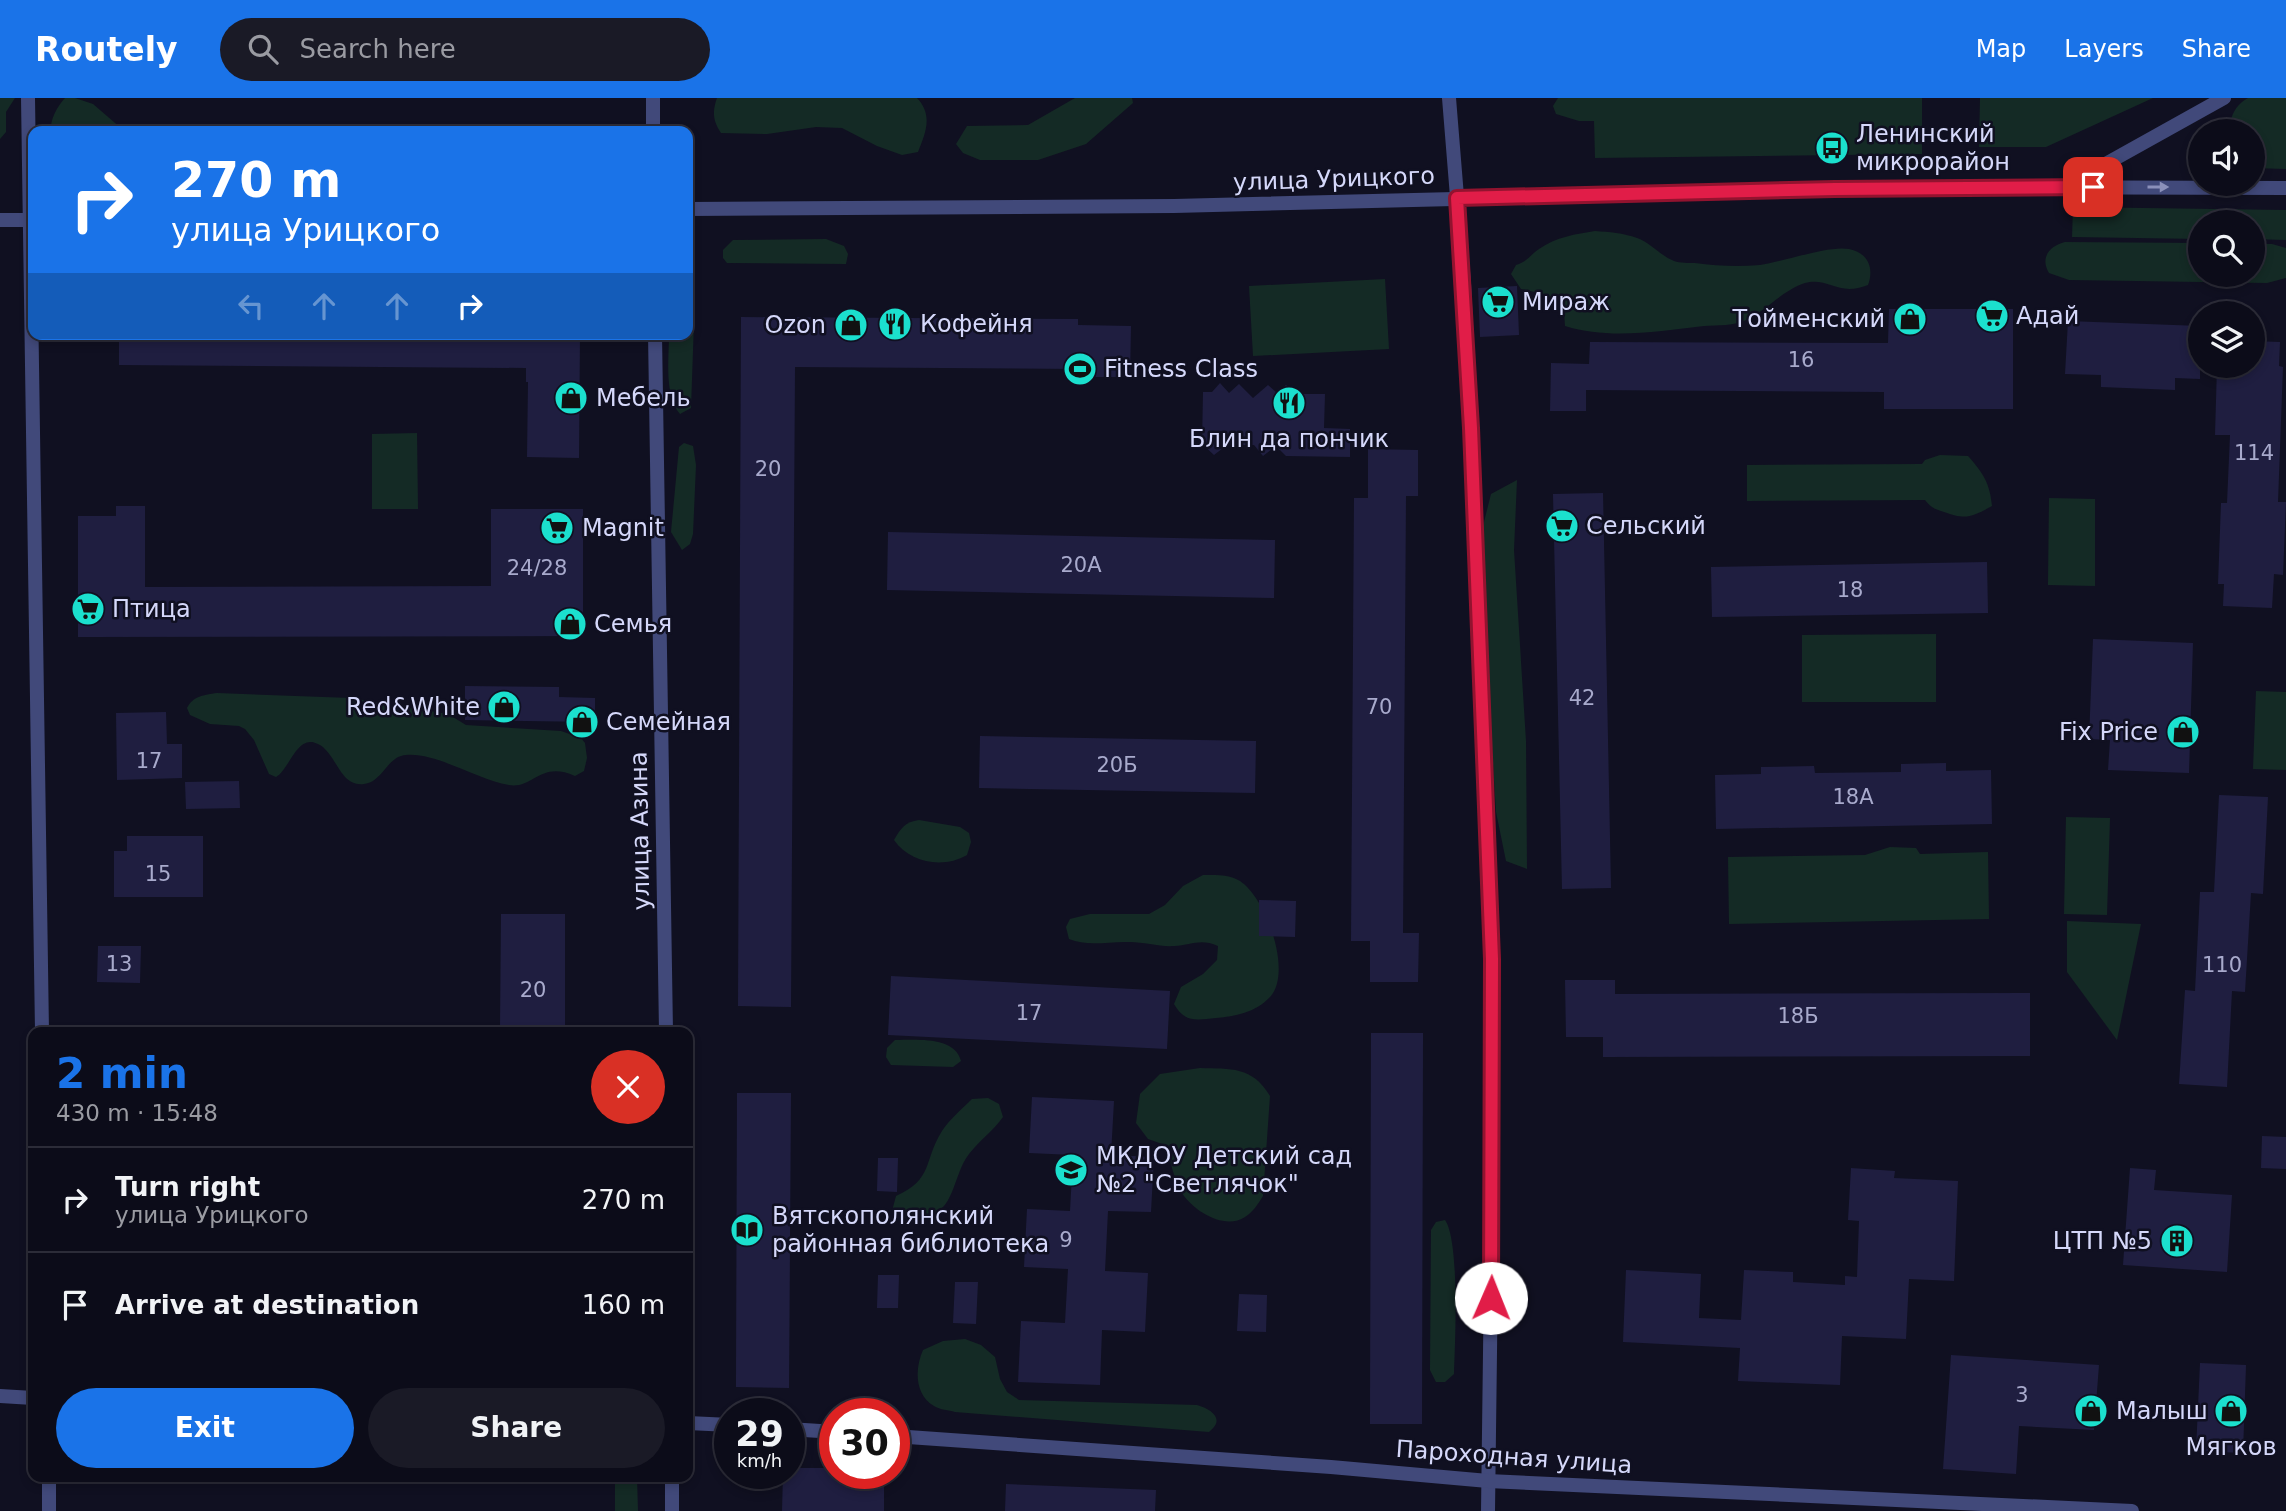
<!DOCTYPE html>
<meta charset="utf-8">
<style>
:root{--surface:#0c0c19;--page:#1a1a26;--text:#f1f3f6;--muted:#9a9ba2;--line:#2c2c38;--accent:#1a73e8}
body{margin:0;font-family:"DejaVu Sans",sans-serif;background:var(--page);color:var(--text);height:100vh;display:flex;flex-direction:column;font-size:26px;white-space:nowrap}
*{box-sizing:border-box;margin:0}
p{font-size:23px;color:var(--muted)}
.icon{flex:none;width:38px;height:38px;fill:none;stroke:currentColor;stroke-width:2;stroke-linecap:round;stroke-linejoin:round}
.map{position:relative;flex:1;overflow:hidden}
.panel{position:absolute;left:28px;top:929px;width:665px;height:455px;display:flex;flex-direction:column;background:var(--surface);border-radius:14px;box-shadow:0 4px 10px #0003,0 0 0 2px var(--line)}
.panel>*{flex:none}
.top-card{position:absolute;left:28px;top:28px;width:665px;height:214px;border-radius:14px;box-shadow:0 4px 10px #0003,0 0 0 2px var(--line);background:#1a73e8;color:#fff;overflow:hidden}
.controls{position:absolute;left:2188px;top:21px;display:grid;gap:14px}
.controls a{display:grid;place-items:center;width:77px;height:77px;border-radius:50%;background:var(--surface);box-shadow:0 4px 10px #0003,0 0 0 2px var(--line);font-size:35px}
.speed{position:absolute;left:714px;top:1300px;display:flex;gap:14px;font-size:35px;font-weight:700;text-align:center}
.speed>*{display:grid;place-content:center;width:91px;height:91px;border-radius:50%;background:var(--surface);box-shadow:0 4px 10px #0003,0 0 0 2px var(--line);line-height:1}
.speed small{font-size:18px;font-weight:400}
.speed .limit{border:10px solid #d22;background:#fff;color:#111}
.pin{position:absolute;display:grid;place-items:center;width:60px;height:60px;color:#fff;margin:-30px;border-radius:14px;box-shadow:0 4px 10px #0006}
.me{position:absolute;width:77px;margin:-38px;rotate:1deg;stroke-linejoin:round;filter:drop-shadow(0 0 5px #0008)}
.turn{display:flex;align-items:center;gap:24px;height:147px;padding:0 28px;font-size:32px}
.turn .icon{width:91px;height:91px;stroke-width:2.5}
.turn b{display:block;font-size:49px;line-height:60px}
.lanes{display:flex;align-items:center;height:66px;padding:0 28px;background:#0003;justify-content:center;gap:35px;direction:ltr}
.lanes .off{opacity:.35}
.round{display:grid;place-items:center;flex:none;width:74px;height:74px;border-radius:37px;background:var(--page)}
.headline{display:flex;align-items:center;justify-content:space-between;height:119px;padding:0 28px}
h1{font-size:42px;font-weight:700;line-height:52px;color:var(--accent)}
.cta{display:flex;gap:14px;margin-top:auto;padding:14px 28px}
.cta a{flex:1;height:80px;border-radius:42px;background:var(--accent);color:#fff;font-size:28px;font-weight:700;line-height:80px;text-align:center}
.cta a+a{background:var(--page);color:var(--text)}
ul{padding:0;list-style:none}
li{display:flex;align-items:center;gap:21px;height:105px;padding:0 28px;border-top:2px solid var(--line)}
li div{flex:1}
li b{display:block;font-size:26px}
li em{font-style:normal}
header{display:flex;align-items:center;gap:42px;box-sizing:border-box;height:98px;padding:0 35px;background:var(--accent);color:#fff}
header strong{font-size:33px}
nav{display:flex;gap:38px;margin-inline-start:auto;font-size:24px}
.search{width:490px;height:63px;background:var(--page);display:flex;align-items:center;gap:18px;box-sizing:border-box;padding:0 24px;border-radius:38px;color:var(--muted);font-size:26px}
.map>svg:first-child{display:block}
</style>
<header>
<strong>Routely</strong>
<div class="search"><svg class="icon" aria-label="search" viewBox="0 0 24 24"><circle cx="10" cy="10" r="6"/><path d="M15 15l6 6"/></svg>Search here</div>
<nav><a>Map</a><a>Layers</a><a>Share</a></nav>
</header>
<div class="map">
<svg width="2286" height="1413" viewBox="0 0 2286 1413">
<rect width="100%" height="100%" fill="#101021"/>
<g fill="#142a25">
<path d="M0 0H15L6 14V34L0 41Z"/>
<path d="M65 0H75L93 6 122 31 144 33H51C50 21 57 9 65 0Z"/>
<path d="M717 0H917C933 17 926 34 918 54L902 57 877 48 842 30 816 29 767 36 721 35C713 23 712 14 717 0Z"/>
<path d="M1075 0H1132L1133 5 1086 46 1038 62H980L963 55 956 46 967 28 1028 27Z"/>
<path d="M1558 0H1922V56L1595 60 1594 23H1579L1556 16 1553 8Z"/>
<path d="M1980 0H2153L2046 49H1979Z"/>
<path d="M2248 0H2286V71L2252 70V33H2229C2231 18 2234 8 2248 0Z"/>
<path d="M2073 109 2286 112V142L2252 141V124H2200V141L2072 139Z"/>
<path d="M1595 133C1609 134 1623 135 1637 140 1651 145 1661 158 1674 163 1680 165 1689 165 1695 165 1716 168 1739 169 1760 167 1783 164 1829 147 1849 151 1869 155 1874 171 1868 187 1838 199 1829 179 1805 185 1783 192 1767 212 1746 222 1735 228 1717 227 1704 228 1658 233 1610 242 1565 228L1564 214 1560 204 1544 196 1521 191 1511 176 1516 167C1527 164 1530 157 1539 151 1556 139 1576 136 1595 133Z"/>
<path d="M826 141 844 148 848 156 846 166 727 165 723 160V152L733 142Z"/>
<path d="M2065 144 2200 145V177H2252V146H2272L2286 150V180L2267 185 2069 182 2049 175C2040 160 2049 148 2065 144Z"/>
<path d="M1385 181 1389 251 1253 258 1249 188Z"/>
<path d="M688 219 694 224 691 310 680 316C664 297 669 260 669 237L688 236Z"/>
<path d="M417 335 418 411H372V336Z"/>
<path d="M684 345 693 348 696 367 693 436 690 446 682 452 671 434 679 349Z"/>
<path d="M1940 357 1968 358C1983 375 1990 385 1992 408 1972 419 1966 422 1944 414 1935 411 1931 410 1925 402L1747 403V367L1922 366 1925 362Z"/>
<path d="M1517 382 1514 452 1526 643 1527 771 1506 763 1496 714 1486 553 1482 432 1491 396Z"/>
<path d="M2049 400 2095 401V488L2048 487Z"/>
<path d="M1936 536V604H1802V537Z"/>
<path d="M2256 593 2286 594V672L2253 671Z"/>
<path d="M217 595 351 600 448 616 466 627 561 633 581 640 585 645 587 660 584 673 575 678C541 662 533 691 509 687 478 682 436 654 406 657 387 658 383 684 364 686 339 689 337 655 318 646 297 635 290 671 276 679L269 676 254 642 245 631 239 628 210 626 190 617 187 610C193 598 204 597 217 595Z"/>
<path d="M2066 719 2110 720 2107 817 2064 816Z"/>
<path d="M919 722 960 729 969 735 971 744 967 757C943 771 910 765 894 742 901 730 905 724 919 722Z"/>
<path d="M1890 749 1916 750 1920 756 1988 754 1989 821 1729 826 1728 759 1865 757Z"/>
<path d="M1203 777C1217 777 1228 776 1240 783 1266 800 1293 874 1270 899 1255 915 1235 918 1216 920 1196 922 1185 925 1174 906L1181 889 1203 876 1217 862 1218 848C1201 840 1191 847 1174 848 1160 849 1144 844 1130 844 1109 843 1088 849 1069 841L1066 829 1070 821 1090 816H1149L1165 807 1183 788Z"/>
<path d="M2067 823 2141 826 2117 942 2067 874Z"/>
<path d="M895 942C916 942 955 938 961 963L953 969 891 967 886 959 887 950Z"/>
<path d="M1200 970C1231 971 1252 968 1270 998L1263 1098C1258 1106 1253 1114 1245 1119 1225 1132 1196 1114 1184 1098 1174 1085 1171 1062 1165 1047L1148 1041 1136 1025 1140 996 1160 976Z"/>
<path d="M988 1000 999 1006 1003 1019C993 1033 980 1042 969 1056 952 1078 956 1114 923 1120 910 1122 902 1121 892 1113L896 1098C934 1081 923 1063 942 1033 950 1021 962 1011 972 1001Z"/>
<path d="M1445 1122C1460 1143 1455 1247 1454 1276L1445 1284H1436L1430 1272 1431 1132 1436 1124Z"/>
<path d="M965 1241 981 1247 995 1259 1000 1281 1007 1294 1019 1302 1197 1307C1211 1311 1226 1321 1209 1334L955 1314C949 1312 940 1312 934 1308 914 1296 915 1270 923 1252L943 1243Z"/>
<path d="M615 1379H637L638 1413H615Z"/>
</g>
<g fill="#1f1e40">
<path d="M1517 188 1519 237 1480 239 1478 190Z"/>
<path d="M1889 211H2013V311H1884V294L1586 292V313H1550L1551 265 1589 266 1590 244 1888 245Z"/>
<path d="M741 219 1078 221V227L1131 228 1130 279H1081L1080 271 795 269 791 909 738 908Z"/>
<path d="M2068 223 2200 228V281L2175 280V292L2101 289V277L2065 276Z"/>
<path d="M119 236H580L579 360 527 359 528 284H526V270L119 267Z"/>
<path d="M2252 243 2280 244 2279 268 2283 269 2278 404H2286L2283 477 2274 476 2272 510 2223 508 2224 486H2218L2221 405H2227L2230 337H2215L2217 268H2252Z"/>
<path d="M1220 285 1229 295 1239 286 1253 300 1268 287 1277 295 1286 287 1296 296H1325L1324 330 1350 331V359L1286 358 1276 348 1263 358 1254 347H1227L1214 357 1202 346 1203 294H1212Z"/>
<path d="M1368 351 1418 352V398H1406L1403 835H1419L1418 884H1370V843H1351L1354 400H1368Z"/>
<path d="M1603 395 1611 790 1562 791 1553 396Z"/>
<path d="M116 408H145V489L491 488V411H583V538L78 539V418H116Z"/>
<path d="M888 434 1275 442 1274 500 887 492Z"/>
<path d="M1987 464 1988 515 1712 519 1711 469Z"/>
<path d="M2093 541 2193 545 2189 675 2108 672 2110 642 2089 641Z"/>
<path d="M465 588 559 589V599L595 600V624L465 622Z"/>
<path d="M166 614 167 646H182V680L117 682 116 615Z"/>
<path d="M980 638 1256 643 1255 695 979 690Z"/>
<path d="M1946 665V673L1991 672 1992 726 1716 731 1715 677 1761 676V669L1814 668 1815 675 1901 674V666Z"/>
<path d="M239 683 240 710 186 711 185 684Z"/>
<path d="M2219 697 2268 699 2263 796 2251 795 2245 894 2232 893 2227 989 2179 986 2185 892 2195 893 2200 794H2214Z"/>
<path d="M127 738H203V799H114V753H127Z"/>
<path d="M1259 802 1296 803 1295 839 1259 838Z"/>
<path d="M501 816H565V934H500Z"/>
<path d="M98 848H141L140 885 97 884Z"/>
<path d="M891 878 1170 893 1167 951 888 937Z"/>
<path d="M1565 882H1615V896L2030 895V958L1603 959V939H1566Z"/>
<path d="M1371 935H1423L1422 1326H1370Z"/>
<path d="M737 995H791L789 1290 736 1289Z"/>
<path d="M1032 999 1114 1003 1111 1057 1154 1059 1151 1114 1108 1113 1105 1173 1148 1175 1145 1234 1102 1232 1100 1287 1018 1284 1021 1223 1065 1225 1068 1171 1024 1169 1027 1111 1070 1113 1073 1057 1029 1055Z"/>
<path d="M2262 1038 2286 1039V1071L2261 1070Z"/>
<path d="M878 1060H898L897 1094 877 1093Z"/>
<path d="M1851 1070 1895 1073 1894 1080 1958 1083 1954 1183 1909 1181 1906 1241 1842 1238 1840 1287 1738 1283 1740 1250 1623 1244 1626 1172 1701 1176 1699 1220 1741 1222 1744 1172 1793 1174V1184L1845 1187V1178L1857 1179 1859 1123 1848 1122Z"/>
<path d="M2130 1070 2156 1072 2154 1092 2232 1097 2227 1174 2123 1167Z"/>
<path d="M878 1177H899L898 1210H877Z"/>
<path d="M955 1184H978L976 1226 953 1225Z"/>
<path d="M1239 1196 1267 1197 1266 1234 1237 1233Z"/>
<path d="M1951 1257 2099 1267 2094 1332 2019 1328 2016 1376 1943 1371Z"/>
<path d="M2200 1265 2246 1267 2243 1355 2196 1353Z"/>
<path d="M789 1370H835V1376H884V1413H782L783 1376H789Z"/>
<path d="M1006 1386 1156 1392 1155 1413H1005Z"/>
</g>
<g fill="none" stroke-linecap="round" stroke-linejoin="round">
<g stroke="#41497a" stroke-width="14">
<path d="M28 0 42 934"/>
<path d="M653 0V33"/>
<path d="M1449 0 1464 185 1471 329 1492 861V1095L1488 1413"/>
<path d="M2066 88 2224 0"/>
<path d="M688 111 1174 108 1941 89 2286 90"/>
<path d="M0 122H33"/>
<path d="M655 236 666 934"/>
<path d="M0 1298 33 1300"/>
<path d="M688 1325 730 1327"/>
<path d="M789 1331 835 1334"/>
<path d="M894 1338 1331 1369 1488 1383 2132 1413"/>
<path d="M49 1379V1413"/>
<path d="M672 1413V1379"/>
</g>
</g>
<defs><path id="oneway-solid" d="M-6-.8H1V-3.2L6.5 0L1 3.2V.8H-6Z" transform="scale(1.75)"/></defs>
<use fill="#8b90ba" href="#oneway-solid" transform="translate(2158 89)"/>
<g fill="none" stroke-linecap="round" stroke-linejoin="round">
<defs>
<path id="route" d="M1491 1200 1492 861 1471 330 1457 100 1835 91 2093 89"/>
</defs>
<use href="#route" stroke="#92132f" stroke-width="18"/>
<use href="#route" stroke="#e11d48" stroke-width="12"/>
</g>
<defs>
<symbol id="bus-disc" viewBox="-11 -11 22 22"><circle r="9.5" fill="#1be0ce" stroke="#101021"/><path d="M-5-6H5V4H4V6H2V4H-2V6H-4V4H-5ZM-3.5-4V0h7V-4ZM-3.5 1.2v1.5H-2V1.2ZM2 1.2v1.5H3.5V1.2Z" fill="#111"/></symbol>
<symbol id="supermarket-disc" viewBox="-11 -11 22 22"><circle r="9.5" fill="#1be0ce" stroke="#101021"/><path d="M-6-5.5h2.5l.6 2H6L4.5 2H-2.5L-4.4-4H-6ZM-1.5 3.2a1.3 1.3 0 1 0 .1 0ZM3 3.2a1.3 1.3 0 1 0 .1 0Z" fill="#111"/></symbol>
<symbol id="shop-disc" viewBox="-11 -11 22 22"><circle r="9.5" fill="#1be0ce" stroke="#101021"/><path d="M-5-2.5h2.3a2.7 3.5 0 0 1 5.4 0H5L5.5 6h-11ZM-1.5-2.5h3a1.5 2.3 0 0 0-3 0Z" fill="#111"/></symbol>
<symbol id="restaurant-disc" viewBox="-11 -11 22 22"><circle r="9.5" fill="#1be0ce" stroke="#101021"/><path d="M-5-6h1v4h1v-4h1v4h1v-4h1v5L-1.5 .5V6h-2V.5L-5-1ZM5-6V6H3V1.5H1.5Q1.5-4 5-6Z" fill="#111"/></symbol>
<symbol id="stadium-disc" viewBox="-11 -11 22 22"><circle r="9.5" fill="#1be0ce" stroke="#101021"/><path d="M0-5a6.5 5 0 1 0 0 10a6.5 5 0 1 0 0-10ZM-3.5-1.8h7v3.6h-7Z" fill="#111"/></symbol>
<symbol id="school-disc" viewBox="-11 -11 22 22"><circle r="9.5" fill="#1be0ce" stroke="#101021"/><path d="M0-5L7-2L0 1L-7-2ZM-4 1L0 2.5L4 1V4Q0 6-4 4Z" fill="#111"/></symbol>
<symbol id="library-disc" viewBox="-11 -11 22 22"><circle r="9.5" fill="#1be0ce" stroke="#101021"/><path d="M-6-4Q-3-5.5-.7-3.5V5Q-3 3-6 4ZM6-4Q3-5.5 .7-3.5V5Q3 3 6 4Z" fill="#111"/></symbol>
<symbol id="building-disc" viewBox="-11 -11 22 22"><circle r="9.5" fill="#1be0ce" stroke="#101021"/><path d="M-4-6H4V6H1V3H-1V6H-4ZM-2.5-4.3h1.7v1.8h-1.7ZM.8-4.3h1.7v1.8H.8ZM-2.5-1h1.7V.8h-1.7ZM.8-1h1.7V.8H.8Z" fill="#111"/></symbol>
</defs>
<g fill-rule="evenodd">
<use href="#bus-disc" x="1813" y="31" width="38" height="38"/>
<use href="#supermarket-disc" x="1479" y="185" width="38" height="38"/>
<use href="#supermarket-disc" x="1973" y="199" width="38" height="38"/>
<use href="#shop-disc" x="1891" y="202" width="38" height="38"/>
<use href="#restaurant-disc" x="876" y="207" width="38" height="38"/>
<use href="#shop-disc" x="832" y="208" width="38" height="38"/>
<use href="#stadium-disc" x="1061" y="252" width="38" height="38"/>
<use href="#shop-disc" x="552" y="281" width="38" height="38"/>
<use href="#restaurant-disc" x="1270" y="286" width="38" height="38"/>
<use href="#supermarket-disc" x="1543" y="409" width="38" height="38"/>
<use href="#supermarket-disc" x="538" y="411" width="38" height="38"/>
<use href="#supermarket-disc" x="69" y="492" width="38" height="38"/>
<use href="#shop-disc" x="551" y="507" width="38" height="38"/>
<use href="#shop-disc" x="485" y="590" width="38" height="38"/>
<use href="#shop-disc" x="563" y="605" width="38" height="38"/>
<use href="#shop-disc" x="2164" y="615" width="38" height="38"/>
<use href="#school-disc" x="1052" y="1053" width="38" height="38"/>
<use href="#library-disc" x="728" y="1113" width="38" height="38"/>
<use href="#building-disc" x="2158" y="1124" width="38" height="38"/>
<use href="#shop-disc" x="2072" y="1294" width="38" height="38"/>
<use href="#shop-disc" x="2212" y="1294" width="38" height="38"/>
</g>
<g text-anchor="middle" stroke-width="5" stroke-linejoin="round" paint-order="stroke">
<g font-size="21" fill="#a8aacc">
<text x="1801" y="269">16</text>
<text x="2254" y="362">114</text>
<text x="768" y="378">20</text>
<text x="1081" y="474">20А</text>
<text x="537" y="477">24/28</text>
<text x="1850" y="499">18</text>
<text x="1582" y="607">42</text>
<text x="1379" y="616">70</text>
<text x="149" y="670">17</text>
<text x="1117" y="674">20Б</text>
<text x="1853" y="706">18А</text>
<text x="158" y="783">15</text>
<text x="119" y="873">13</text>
<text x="2222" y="874">110</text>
<text x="533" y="899">20</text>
<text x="1029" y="922">17</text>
<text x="1798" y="925">18Б</text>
<text x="1066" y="1149">9</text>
<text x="2022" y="1304">3</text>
</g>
<g font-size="24" fill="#d5d8fa" stroke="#101021" text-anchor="start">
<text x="1856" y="44">Ленинский<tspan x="1856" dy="28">микрорайон</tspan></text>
<text x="1522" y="212">Мираж</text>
<text x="2016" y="226">Адай</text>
<text x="1885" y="229" text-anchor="end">Тойменский</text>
<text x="920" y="234">Кофейня</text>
<text x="826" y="235" text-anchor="end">Ozon</text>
<text x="1104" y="279">Fitness Class</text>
<text x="596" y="308">Мебель</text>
<text x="1289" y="349" text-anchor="middle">Блин да пончик</text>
<text x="1586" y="436">Сельский</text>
<text x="582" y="438">Magnit</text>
<text x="112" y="519">Птица</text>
<text x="594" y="534">Семья</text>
<text x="480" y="617" text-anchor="end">Red&amp;White</text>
<text x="606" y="632">Семейная</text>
<text x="2158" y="642" text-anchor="end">Fix Price</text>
<text x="1096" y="1066">МКДОУ Детский сад<tspan x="1096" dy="28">№2 "Светлячок"</tspan></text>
<text x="772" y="1126">Вятскополянский<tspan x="772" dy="28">районная библиотека</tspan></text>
<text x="2152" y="1151" text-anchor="end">ЦТП №5</text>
<text x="2116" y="1321">Малыш</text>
<text x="2231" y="1357" text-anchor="middle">Мягков</text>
</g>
<g font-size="24" fill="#d5d8fa" stroke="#101021">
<text transform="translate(1334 81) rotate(-2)" y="8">улица Урицкого</text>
<text transform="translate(640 733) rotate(-91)" y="8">улица Азина</text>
<text transform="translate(1514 1359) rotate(4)" y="8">Пароходная улица</text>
</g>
</g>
</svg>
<div class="controls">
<a><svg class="icon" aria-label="sound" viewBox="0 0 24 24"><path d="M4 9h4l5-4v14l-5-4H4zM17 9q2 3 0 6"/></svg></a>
<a><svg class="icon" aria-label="search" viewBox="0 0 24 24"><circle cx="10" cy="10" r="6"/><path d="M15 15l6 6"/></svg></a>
<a><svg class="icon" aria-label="layers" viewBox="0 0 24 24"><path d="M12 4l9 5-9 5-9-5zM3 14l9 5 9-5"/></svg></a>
</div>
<div class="speed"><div>29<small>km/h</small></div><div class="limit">30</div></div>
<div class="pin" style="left:2093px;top:89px;background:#d93025"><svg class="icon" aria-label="arrive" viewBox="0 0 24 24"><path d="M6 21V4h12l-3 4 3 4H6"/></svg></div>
<svg class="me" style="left:1491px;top:1200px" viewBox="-20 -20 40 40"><circle r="19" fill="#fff"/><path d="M0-13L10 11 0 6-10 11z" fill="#e11d48"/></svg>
<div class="top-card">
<div class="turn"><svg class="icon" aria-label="right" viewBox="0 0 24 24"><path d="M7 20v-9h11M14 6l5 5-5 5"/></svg><div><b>270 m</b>улица Урицкого</div></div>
<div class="lanes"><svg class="icon off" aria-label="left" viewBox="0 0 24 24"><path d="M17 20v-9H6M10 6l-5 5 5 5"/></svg><svg class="icon off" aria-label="ahead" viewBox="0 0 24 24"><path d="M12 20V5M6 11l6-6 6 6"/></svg><svg class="icon off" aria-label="ahead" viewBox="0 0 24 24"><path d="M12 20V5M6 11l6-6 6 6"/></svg><svg class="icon" aria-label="right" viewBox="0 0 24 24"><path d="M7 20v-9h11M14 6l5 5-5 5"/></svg></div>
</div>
<section class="panel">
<div class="headline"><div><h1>2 min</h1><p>430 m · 15:48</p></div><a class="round" style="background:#d93025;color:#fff"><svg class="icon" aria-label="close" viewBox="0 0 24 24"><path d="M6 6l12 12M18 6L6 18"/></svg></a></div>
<ul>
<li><svg class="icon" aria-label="right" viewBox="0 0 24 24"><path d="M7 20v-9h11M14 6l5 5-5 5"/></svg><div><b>Turn right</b><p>улица Урицкого</p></div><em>270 m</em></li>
<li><svg class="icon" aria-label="arrive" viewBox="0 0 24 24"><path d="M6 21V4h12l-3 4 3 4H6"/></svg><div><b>Arrive at destination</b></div><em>160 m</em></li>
</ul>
<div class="cta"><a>Exit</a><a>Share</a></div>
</section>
</div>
